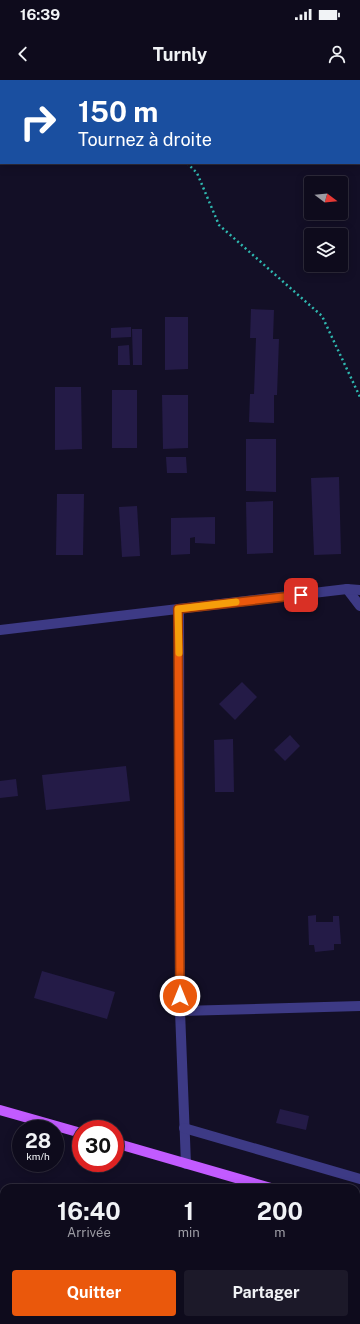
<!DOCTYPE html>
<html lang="fr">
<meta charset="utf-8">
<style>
:root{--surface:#0e0b1c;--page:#1c1929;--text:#f1f3f6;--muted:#9b9ba3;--line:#2e2b3b;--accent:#ea580c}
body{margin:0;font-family:"Public Sans",sans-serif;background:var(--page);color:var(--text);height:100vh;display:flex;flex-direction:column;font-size:15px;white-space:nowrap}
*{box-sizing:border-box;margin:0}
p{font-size:13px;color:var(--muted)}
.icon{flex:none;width:22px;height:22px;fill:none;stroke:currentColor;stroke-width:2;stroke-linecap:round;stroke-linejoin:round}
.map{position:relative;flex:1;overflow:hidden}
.details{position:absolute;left:0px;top:1104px;width:360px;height:140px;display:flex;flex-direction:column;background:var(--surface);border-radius:12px 12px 0 0;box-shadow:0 2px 10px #0003,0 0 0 1px var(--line)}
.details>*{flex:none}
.banner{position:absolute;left:0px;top:0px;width:360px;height:84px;box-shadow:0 2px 10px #0003,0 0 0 1px var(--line);background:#1a4fa0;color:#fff;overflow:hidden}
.needle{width:26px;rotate:106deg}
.controls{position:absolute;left:304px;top:96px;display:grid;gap:8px}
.controls a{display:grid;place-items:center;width:44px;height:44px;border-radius:4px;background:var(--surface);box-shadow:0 2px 10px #0003,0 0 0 1px var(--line);font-size:20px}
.speed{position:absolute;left:12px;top:1040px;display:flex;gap:8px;font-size:20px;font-weight:700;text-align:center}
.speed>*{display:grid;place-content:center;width:52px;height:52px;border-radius:50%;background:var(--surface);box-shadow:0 2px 10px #0003,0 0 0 1px var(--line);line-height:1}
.speed small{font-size:10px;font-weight:400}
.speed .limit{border:6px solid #d22;background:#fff;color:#111}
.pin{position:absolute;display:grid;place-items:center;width:34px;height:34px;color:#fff;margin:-17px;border-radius:8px;box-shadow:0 2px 6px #0006}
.me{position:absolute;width:44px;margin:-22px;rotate:0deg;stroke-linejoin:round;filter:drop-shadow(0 0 3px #0008)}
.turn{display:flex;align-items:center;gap:14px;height:84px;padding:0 12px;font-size:18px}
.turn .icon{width:52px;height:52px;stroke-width:2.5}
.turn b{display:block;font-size:28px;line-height:34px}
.eta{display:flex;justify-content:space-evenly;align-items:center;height:68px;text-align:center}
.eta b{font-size:24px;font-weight:700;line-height:28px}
.cta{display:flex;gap:8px;margin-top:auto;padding:8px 12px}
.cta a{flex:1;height:46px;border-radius:4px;background:var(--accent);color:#fff;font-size:16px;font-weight:700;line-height:46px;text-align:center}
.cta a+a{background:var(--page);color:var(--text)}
.status{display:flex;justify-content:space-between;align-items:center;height:28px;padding:0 20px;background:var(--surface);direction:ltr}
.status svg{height:11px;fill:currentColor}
header{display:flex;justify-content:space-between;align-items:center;height:52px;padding:0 12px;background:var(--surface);font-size:18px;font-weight:700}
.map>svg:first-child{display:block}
</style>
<div class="status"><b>16:39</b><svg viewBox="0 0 49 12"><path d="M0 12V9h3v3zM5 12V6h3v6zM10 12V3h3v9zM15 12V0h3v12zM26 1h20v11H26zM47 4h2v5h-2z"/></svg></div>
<header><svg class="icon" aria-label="back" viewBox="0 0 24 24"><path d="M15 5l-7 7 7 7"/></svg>Turnly<svg class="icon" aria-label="person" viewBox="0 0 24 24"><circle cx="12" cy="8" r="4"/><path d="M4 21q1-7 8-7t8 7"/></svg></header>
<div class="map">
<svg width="360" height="1244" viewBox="0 0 360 1244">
<rect width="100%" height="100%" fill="#130f26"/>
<path fill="#12302f" d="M0 1113 4 1114V1240H356V1209L359 1211V1244H0Z"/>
<g fill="#241b47">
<path d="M251 229 274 230 273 259H279L277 315H274V343L249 342 250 314H254L256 258H250Z"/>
<path d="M165 237H188V289L165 290Z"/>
<path d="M131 247V257L111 258V248Z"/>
<path d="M132 249H142V285H133Z"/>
<path d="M129 265 130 285H118V266Z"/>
<path d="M55 307H81L82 369 55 370Z"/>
<rect x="112" y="310" width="25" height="58"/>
<path d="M162 315H188V368L163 369Z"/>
<path d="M246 359H276V412L246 411Z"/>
<path d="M166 377H186L187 393H167Z"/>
<path d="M339 397 341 474 314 475 311 398Z"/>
<path d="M57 414H84L83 475H56Z"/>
<path d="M273 421V473L247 474 246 422Z"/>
<path d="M137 426 140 476 122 477 119 427Z"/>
<path d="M215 437V464L195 463V457L190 458V474L171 475V438Z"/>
<path d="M242 602 257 617 235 640 219 624Z"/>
<path d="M290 655 300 666 285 681 274 670Z"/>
<path d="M233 659 234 712H215L214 660Z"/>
<path d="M126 686 130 721 46 730 42 695Z"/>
<path d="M16 699 18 716 0 718V701Z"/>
<path d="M316 835V842H333V836H339L341 864H334V870L315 872 314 865H309L308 836Z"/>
<path d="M42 891 115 912 107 939 34 918Z"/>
<path d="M280 1029 309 1036 306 1050 276 1043Z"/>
</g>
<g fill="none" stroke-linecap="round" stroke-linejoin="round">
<g stroke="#2fb8b0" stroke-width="2.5" stroke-dasharray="2 3" stroke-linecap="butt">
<path d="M3 0 5 1"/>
<path d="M187 83 197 93 219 145 322 236 360 317"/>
</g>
<g stroke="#3d3a85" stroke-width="10">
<path d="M347 509 360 526"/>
<path d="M179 529 180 931 186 1084"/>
<path d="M0 550 347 509 360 510"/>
<path d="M180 931 360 926"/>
<path d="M184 1048 360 1099"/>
</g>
<g stroke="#c25bff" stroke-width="10">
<path d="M0 1030 81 1053"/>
<path d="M115 1063 271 1108"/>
<path d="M356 1132 360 1133"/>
</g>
</g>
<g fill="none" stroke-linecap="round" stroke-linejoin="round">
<defs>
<path id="route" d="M180 916 178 529 301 515"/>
</defs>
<use href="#route" stroke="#983908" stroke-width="10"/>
<use href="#route" stroke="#ea580c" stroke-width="7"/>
<path stroke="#f59e0b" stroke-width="7" d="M179 573 178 529 236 522"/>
</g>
</svg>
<div class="controls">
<a><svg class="needle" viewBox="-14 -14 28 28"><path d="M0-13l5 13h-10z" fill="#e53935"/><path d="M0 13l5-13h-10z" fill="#9b9ba3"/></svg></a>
<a><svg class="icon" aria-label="layers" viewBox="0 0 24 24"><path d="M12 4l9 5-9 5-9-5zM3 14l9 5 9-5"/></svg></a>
</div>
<div class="speed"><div>28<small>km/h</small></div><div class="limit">30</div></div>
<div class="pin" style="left:301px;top:515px;background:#d93025"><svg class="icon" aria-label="arrive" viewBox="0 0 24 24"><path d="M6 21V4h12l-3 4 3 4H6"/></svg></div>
<svg class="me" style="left:180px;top:916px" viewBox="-20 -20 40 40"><circle r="17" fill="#ea580c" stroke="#fff" stroke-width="3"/><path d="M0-11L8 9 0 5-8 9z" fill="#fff"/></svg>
<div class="banner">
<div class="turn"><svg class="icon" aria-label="right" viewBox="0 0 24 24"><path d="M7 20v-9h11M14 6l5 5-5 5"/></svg><div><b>150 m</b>Tournez à droite</div></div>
</div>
<section class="details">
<div class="eta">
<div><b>16:40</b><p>Arrivée</p></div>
<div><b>1</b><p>min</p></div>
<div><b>200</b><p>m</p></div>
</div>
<div class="cta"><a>Quitter</a><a>Partager</a></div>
</section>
</div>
